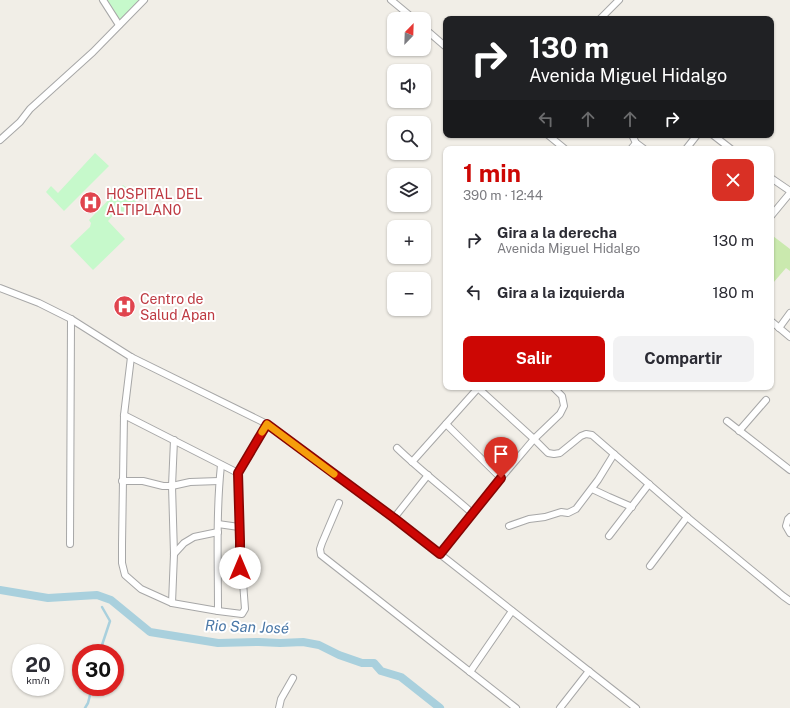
<!DOCTYPE html>
<html lang="es">
<meta charset="utf-8">
<style>
:root{--surface:#fff;--page:#f2f2f3;--text:#2b2b33;--muted:#7c7c81;--accent:#cd0704}
body{margin:0;font-family:"Public Sans",sans-serif;background:var(--page);color:var(--text);height:100vh;display:flex;flex-direction:column;font-size:15px;white-space:nowrap}
*{box-sizing:border-box;margin:0}
p{font-size:13px;color:var(--muted)}
.icon{flex:none;width:22px;height:22px;fill:none;stroke:currentColor;stroke-width:2;stroke-linecap:round;stroke-linejoin:round}
.map{position:relative;flex:1;overflow:hidden}
.panel{position:absolute;left:443px;top:146px;width:331px;height:244px;display:flex;flex-direction:column;background:var(--surface);border-radius:8px;box-shadow:0 1px 3px #0004}
.panel>*{flex:none}
.top-card{position:absolute;left:443px;top:16px;width:331px;height:122px;border-radius:8px;box-shadow:0 1px 3px #0004;background:#202124;color:#fff;overflow:hidden}
.needle{width:26px;rotate:23deg}
.fabs{position:absolute;left:387px;top:12px;display:grid;gap:8px}
.fabs a{display:grid;place-items:center;width:44px;height:44px;border-radius:8px;background:var(--surface);box-shadow:0 1px 3px #0004;font-size:20px}
.speed{position:absolute;left:12px;top:644px;display:flex;gap:8px;font-size:20px;font-weight:700;text-align:center}
.speed>*{display:grid;place-content:center;width:52px;height:52px;border-radius:50%;background:var(--surface);box-shadow:0 1px 3px #0004;line-height:1}
.speed small{font-size:10px;font-weight:400}
.speed .limit{border:6px solid #d22;background:#fff;color:#111}
.pin{position:absolute;display:grid;place-items:center;width:34px;height:34px;color:#fff;margin:-41px -17px;border-radius:50% 50% 50% 0;rotate:-45deg;box-shadow:0 0 4px #0007}
.pin .icon{rotate:45deg}
.me{position:absolute;width:44px;margin:-22px;rotate:0deg;stroke-linejoin:round;filter:drop-shadow(0 0 3px #0008)}
.turn{display:flex;align-items:center;gap:14px;height:84px;padding:0 20px;font-size:18px}
.turn .icon{width:52px;height:52px;stroke-width:2.5}
.turn b{display:block;font-size:28px;line-height:34px}
.lanes{display:flex;align-items:center;height:38px;padding:0 20px;background:#0003;justify-content:center;gap:20px;direction:ltr}
.lanes .off{opacity:.35}
.round{display:grid;place-items:center;flex:none;width:42px;height:42px;border-radius:8px;background:var(--page)}
.overview{display:flex;align-items:center;justify-content:space-between;height:68px;padding:0 20px}
h1{font-size:24px;font-weight:700;line-height:30px;color:var(--accent)}
.action{display:flex;gap:8px;margin-top:auto;padding:8px 20px}
.action a{flex:1;height:46px;border-radius:8px;background:var(--accent);color:#fff;font-size:16px;font-weight:700;line-height:46px;text-align:center}
.action a+a{background:var(--page);color:var(--text)}
ul{padding:0;list-style:none}
li{display:flex;align-items:center;gap:12px;height:52px;padding:0 20px}
li div{flex:1}
li b{display:block;font-size:15px}
li em{font-style:normal}
.map>svg:first-child{display:block}
</style>
<div class="map">
<svg width="790" height="708" viewBox="0 0 790 708">
<rect width="100%" height="100%" fill="#f1eee7"/>
<path fill="#cae9ae" d="M773 236 790 249V271L786 268 773 283 771 281V239Z"/>
<g fill="#c6f9cb">
<path d="M104 0H141L118 22Z"/>
<path d="M95 153 109 166 64 211 46 192 51 186 58 193Z"/>
<path d="M123 185 139 198 124 213 118 210 108 221 125 239 93 270 70 246 90 227 91 223 89 220Z"/>
</g>
<g fill="none" stroke-linecap="round" stroke-linejoin="round">
<g stroke="#a9d0dd" stroke-width="2.5">
<path d="M102 607 110 621 102 645 103 653"/>
<path d="M85 708 88 703 92 687"/>
</g>
<path stroke="#a9d0dd" stroke-width="8" d="M0 590 48 598 97 595 111 600 150 632 218 643 259 642 280 643 303 642 319 645 339 655 362 663H374L381 671 401 677 440 708"/>
<defs>
<g id="minor">
<path d="M103 0 119 25"/>
<path d="M391 0 414 19"/>
<path d="M600 19 619 0"/>
<path d="M424 28 446 47"/>
<path d="M548 135 565 149"/>
<path d="M632 135 636 143 644 149"/>
<path d="M713 135 731 149"/>
<path d="M0 140 20 122 30 109 93 52 144 0"/>
<path d="M631 149 636 143"/>
<path d="M686 149 697 135"/>
<path d="M771 178 790 191"/>
<path d="M771 216 790 193"/>
<path d="M0 288 39 303 71 319 131 357 267 424 394 518 636 708"/>
<path d="M771 321 790 337"/>
<path d="M779 328 790 313"/>
<path d="M131 357 124 415 122 545V563L125 575 141 589 172 603 218 611 242 614 245 609 243 582 240 568V541L238 473 267 424"/>
<path d="M478 388 534 439 548 453 554 454 560 453 581 436 586 434 592 435 687 517 783 596 790 601"/>
<path d="M124 415 238 473"/>
<path d="M727 421 790 470"/>
<path d="M446 424 501 478"/>
<path d="M739 431 766 400"/>
<path d="M397 448C421 471 447 491 472 513"/>
<path d="M412 462 479 387"/>
<path d="M122 481H143L163 486H172L190 482 219 481"/>
<path d="M592 489 609 497 632 507"/>
<path d="M339 503 322 543 320 549 321 555 516 708"/>
<path d="M790 517 788 519 786 526 790 533"/>
<path d="M394 518 428 475"/>
<path d="M218 524 239 527"/>
<path d="M509 526 529 519 545 517 561 512 568 513 576 509 598 480 614 454"/>
<path d="M609 536 649 484"/>
<path d="M70 544 71 319"/>
<path d="M174 554 184 543 194 537 218 532"/>
<path d="M440 554 501 478 534 439 560 414 564 406 562 396 553 387"/>
<path d="M650 566 687 517"/>
<path d="M172 603 174 554 172 486 174 440"/>
<path d="M218 611C218 562 216 513 221 465"/>
<path d="M470 672 512 611"/>
<path d="M279 708 281 699 293 678"/>
<path d="M560 708 589 671"/>
</g>
</defs>
<use href="#minor" stroke="#a7a7a7" stroke-width="8"/>
<use href="#minor" stroke="#fff" stroke-width="6"/>
</g>
<g fill="none" stroke-linecap="round" stroke-linejoin="round">
<defs>
<path id="route" d="M240 568V541L238 473 267 424 394 518 440 554 501 478"/>
</defs>
<use href="#route" stroke="#850503" stroke-width="10"/>
<use href="#route" stroke="#cd0704" stroke-width="7"/>
<path stroke="#f59e0b" stroke-width="7" d="M262 432 267 424 334 474"/>
</g>
<defs>
<symbol id="hospital-disc" viewBox="-11 -11 22 22"><circle r="9.5" fill="#e0444e" stroke="#fff"/><path d="M-5-5h3v3.5h4V-5h3V5h-3V1.5h-4V5h-3Z" fill="#fff"/></symbol>
</defs>
<g fill-rule="evenodd">
<use href="#hospital-disc" x="78" y="190" width="25" height="25"/>
<use href="#hospital-disc" x="112" y="294" width="25" height="25"/>
</g>
<g text-anchor="middle" stroke-width="4" stroke-linejoin="round" paint-order="stroke">
<g font-size="14" fill="#be3a42" stroke="#fff" text-anchor="start">
<text x="106" y="199">H0SPITAL DEL<tspan x="106" dy="16">ALTIPLAN0</tspan></text>
<text x="140" y="304">Centro de<tspan x="140" dy="16">Salud Apan</tspan></text>
</g>
<g font-size="15" font-style="italic" fill="#4b78a7" stroke="#fff">
<text transform="translate(247 627) rotate(2)" y="5">Rio San José</text>
</g>
</g>
</svg>
<div class="fabs">
<a><svg class="needle" viewBox="-14 -14 28 28"><path d="M0-13l5 13h-10z" fill="#e53935"/><path d="M0 13l5-13h-10z" fill="#7c7c81"/></svg></a>
<a><svg class="icon" aria-label="sound" viewBox="0 0 24 24"><path d="M4 9h4l5-4v14l-5-4H4zM17 9q2 3 0 6"/></svg></a>
<a><svg class="icon" aria-label="search" viewBox="0 0 24 24"><circle cx="10" cy="10" r="6"/><path d="M15 15l6 6"/></svg></a>
<a><svg class="icon" aria-label="layers" viewBox="0 0 24 24"><path d="M12 4l9 5-9 5-9-5zM3 14l9 5 9-5"/></svg></a>
<a>+</a>
<a>−</a>
</div>
<div class="speed"><div>20<small>km/h</small></div><div class="limit">30</div></div>
<div class="pin" style="left:501px;top:478px;background:#d93025"><svg class="icon" aria-label="arrive" viewBox="0 0 24 24"><path d="M6 21V4h12l-3 4 3 4H6"/></svg></div>
<svg class="me" style="left:240px;top:568px" viewBox="-20 -20 40 40"><circle r="19" fill="#fff"/><path d="M0-13L10 11 0 6-10 11z" fill="#cd0704"/></svg>
<div class="top-card">
<div class="turn"><svg class="icon" aria-label="right" viewBox="0 0 24 24"><path d="M7 20v-9h11M14 6l5 5-5 5"/></svg><div><b>130 m</b>Avenida Miguel Hidalgo</div></div>
<div class="lanes"><svg class="icon off" aria-label="left" viewBox="0 0 24 24"><path d="M17 20v-9H6M10 6l-5 5 5 5"/></svg><svg class="icon off" aria-label="ahead" viewBox="0 0 24 24"><path d="M12 20V5M6 11l6-6 6 6"/></svg><svg class="icon off" aria-label="ahead" viewBox="0 0 24 24"><path d="M12 20V5M6 11l6-6 6 6"/></svg><svg class="icon" aria-label="right" viewBox="0 0 24 24"><path d="M7 20v-9h11M14 6l5 5-5 5"/></svg></div>
</div>
<section class="panel">
<div class="overview"><div><h1>1 min</h1><p>390 m · 12:44</p></div><a class="round" style="background:#d93025;color:#fff"><svg class="icon" aria-label="close" viewBox="0 0 24 24"><path d="M6 6l12 12M18 6L6 18"/></svg></a></div>
<ul>
<li><svg class="icon" aria-label="right" viewBox="0 0 24 24"><path d="M7 20v-9h11M14 6l5 5-5 5"/></svg><div><b>Gira a la derecha</b><p>Avenida Miguel Hidalgo</p></div><em>130 m</em></li>
<li><svg class="icon" aria-label="left" viewBox="0 0 24 24"><path d="M17 20v-9H6M10 6l-5 5 5 5"/></svg><div><b>Gira a la izquierda</b></div><em>180 m</em></li>
</ul>
<div class="action"><a>Salir</a><a>Compartir</a></div>
</section>
</div>
